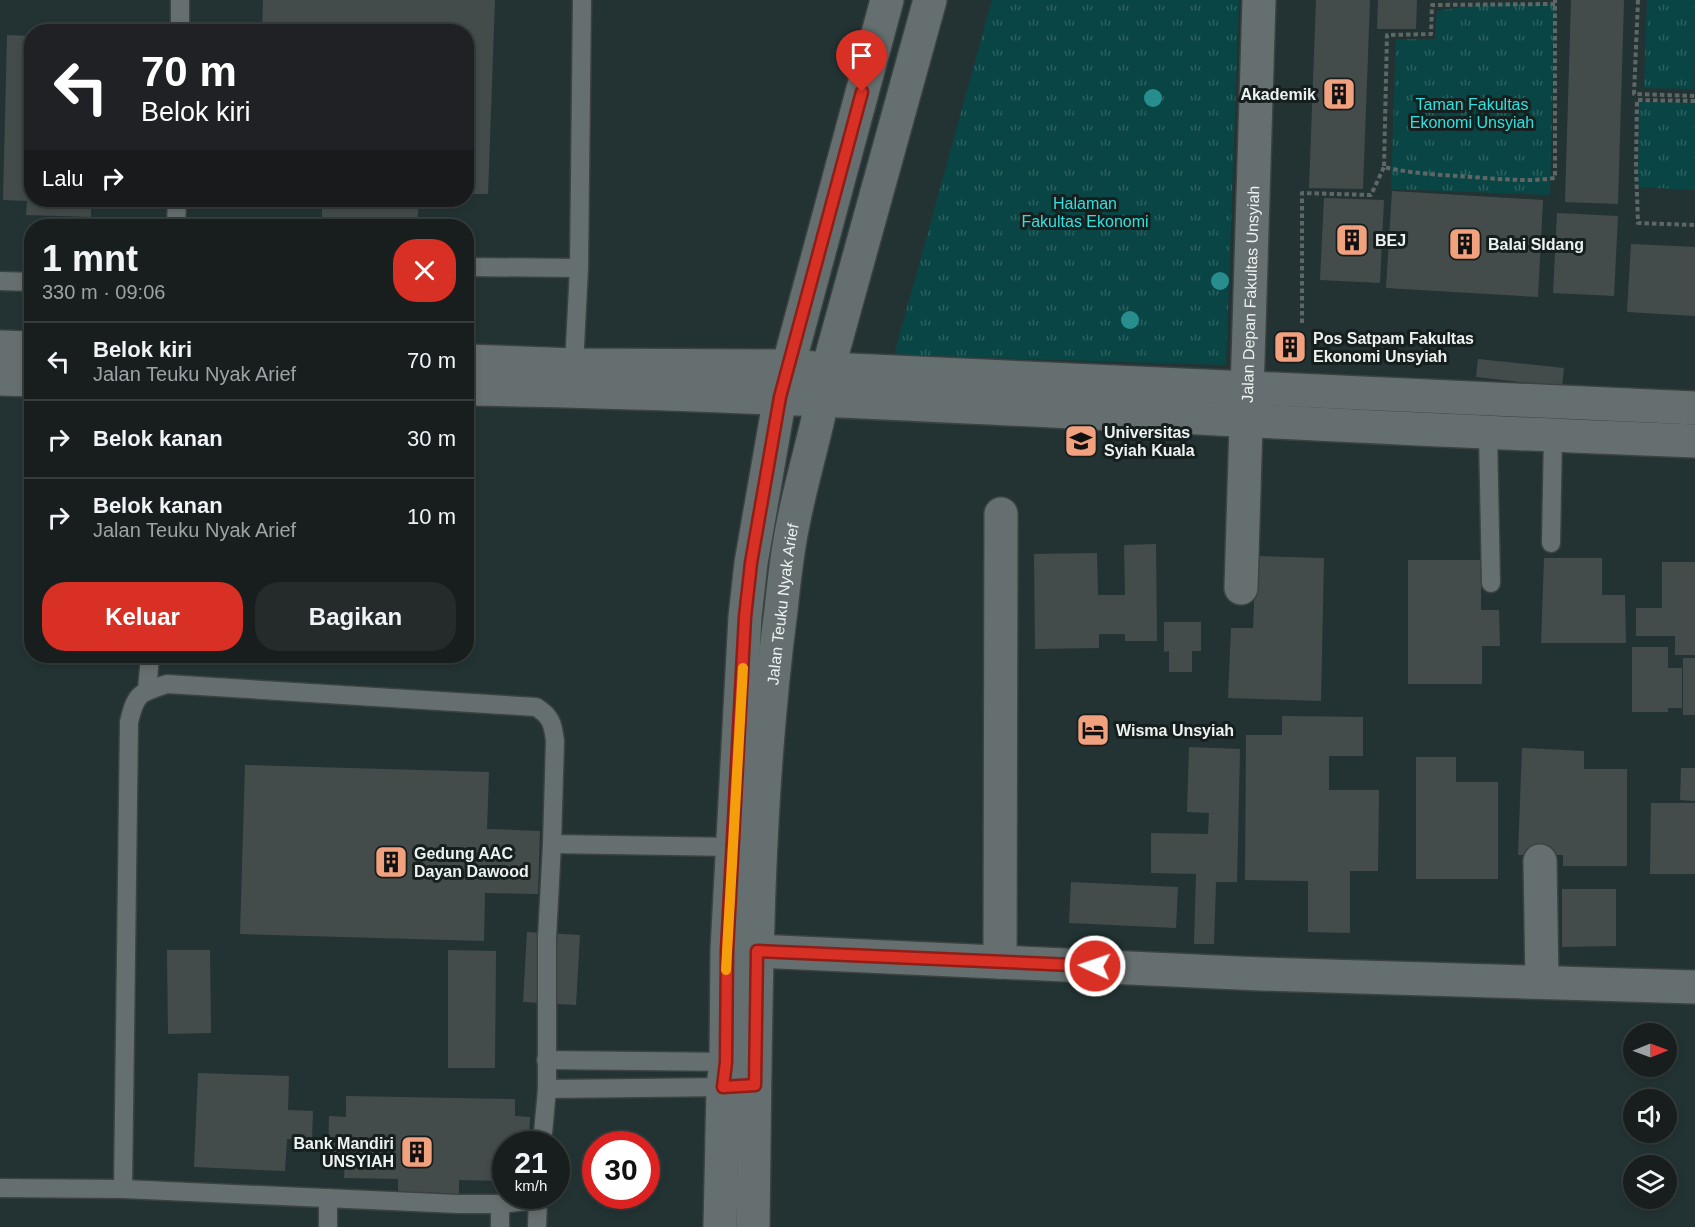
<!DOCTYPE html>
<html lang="id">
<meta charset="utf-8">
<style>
:root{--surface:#181e1e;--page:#252b2b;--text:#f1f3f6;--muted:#9fa2a4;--line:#363c3c;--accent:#d93025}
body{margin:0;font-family:Arial,sans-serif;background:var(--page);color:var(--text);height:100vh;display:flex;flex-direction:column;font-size:22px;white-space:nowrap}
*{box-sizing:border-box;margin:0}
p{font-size:20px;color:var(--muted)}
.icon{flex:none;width:33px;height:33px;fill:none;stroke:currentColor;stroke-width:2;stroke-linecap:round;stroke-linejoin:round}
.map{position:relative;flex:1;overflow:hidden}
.side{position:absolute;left:24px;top:219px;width:450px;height:444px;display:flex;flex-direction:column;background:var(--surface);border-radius:24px;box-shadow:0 3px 9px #0003,0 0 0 2px var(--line)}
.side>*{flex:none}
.top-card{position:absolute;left:24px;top:24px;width:450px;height:183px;border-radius:24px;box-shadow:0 3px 9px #0003,0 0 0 2px var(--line);background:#202124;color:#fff;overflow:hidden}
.needle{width:39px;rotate:89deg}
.fabs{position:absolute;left:1623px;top:1023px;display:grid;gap:12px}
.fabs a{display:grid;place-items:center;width:54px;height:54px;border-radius:50%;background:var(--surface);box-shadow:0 3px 9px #0003,0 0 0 2px var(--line);font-size:30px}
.speed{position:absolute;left:492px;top:1131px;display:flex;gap:12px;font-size:30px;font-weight:700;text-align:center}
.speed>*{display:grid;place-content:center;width:78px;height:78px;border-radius:50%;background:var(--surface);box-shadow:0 3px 9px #0003,0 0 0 2px var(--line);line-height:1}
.speed small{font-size:15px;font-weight:400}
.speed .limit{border:9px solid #d22;background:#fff;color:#111}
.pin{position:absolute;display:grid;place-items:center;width:51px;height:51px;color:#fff;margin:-62px -26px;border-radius:50% 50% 50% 0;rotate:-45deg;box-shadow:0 0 6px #0007}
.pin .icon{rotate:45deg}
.me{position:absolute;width:66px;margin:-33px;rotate:273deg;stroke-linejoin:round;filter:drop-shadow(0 0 4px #0008)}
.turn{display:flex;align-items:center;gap:21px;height:126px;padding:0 18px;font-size:27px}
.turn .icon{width:78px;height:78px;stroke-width:2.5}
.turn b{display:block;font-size:42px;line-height:51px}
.then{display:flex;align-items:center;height:57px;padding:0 18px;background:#0003;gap:12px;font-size:22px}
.round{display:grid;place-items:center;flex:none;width:63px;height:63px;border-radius:24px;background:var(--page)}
.headline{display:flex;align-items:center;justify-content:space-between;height:102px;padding:0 18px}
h1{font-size:36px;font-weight:800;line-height:45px}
.primary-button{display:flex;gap:12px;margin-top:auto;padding:12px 18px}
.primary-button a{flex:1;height:69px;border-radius:24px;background:var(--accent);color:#fff;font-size:24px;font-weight:800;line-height:69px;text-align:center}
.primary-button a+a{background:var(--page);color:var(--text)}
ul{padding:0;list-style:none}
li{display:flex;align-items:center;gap:18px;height:78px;padding:0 18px;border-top:2px solid var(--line)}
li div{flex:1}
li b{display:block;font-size:22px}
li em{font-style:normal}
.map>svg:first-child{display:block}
</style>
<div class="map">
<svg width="1695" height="1227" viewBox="0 0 1695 1227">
<defs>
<pattern id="park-tufts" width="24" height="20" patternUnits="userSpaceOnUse" patternTransform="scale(1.5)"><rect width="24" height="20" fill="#094544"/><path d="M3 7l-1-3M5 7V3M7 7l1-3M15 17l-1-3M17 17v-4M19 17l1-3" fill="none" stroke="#2d605f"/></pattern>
</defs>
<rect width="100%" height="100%" fill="#202828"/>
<path fill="#233333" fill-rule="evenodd" d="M0 0H1695V1227H0ZM32 32H466V200H32ZM32 226H466V656H32ZM1634 1034H1666V1066H1634ZM1634 1100H1666V1132H1634ZM506 1144H556V1196H506ZM596 1144H646V1196H596ZM1634 1166H1666V1198H1634Z"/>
<g fill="url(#park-tufts)">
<path d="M992 0H1239L1226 365 894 355Z"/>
<path d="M1647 0H1695L1694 89 1644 88Z"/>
<path d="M1484 4H1555L1550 195 1391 189 1396 39H1435L1437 11Z"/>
<path d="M1639 101 1695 103V190L1638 187Z"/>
</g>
<g fill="#434c4b">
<path d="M263 0H495L488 194H466V32H262Z"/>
<path d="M1316 0H1370L1363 189 1309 188Z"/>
<path d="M1378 0H1417L1416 29H1377Z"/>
<path d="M1571 0H1624L1618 204 1565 202Z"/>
<path d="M7 35 32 36V200H110V203L91 202V217L26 215 27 201 3 200Z"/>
<path d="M1392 191 1543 200 1538 297 1386 288Z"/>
<path d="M1324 198 1384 200 1380 283 1320 280Z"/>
<path d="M322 200H419L417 226 322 223Z"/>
<path d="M1557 213 1618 216 1614 296 1553 293Z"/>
<path d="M1631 244 1695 247V316L1627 312Z"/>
<path d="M1278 336 1303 338 1301 358 1277 356Z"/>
<path d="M1478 359 1564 368 1562 387 1476 377Z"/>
<path d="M1156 544 1157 641H1125V634H1099V648L1035 649 1034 554 1097 553 1098 595H1125L1124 545Z"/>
<path d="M1256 556 1324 558 1321 701 1228 698 1231 628H1253Z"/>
<path d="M1544 558H1602V595H1625L1626 643H1541Z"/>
<path d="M1408 560H1481V610H1499L1500 646H1482V684H1408Z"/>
<path d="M1662 562H1695V655H1675V636H1636V608H1662Z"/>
<path d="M1164 622H1201V651H1192V672H1169V651L1164 652Z"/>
<path d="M1632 647H1668V668H1682V708H1668V712H1632Z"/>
<path d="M371 656H416L415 664 371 662Z"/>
<rect x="1683" y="658" width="12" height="57"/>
<path d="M1282 716 1363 717V756H1329V790H1379L1378 871H1350V933L1308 932V881L1245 880 1246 735H1282Z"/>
<path d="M1189 747 1240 749 1237 882H1216L1214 944H1194L1196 874 1151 873V833L1208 834 1209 813 1187 812Z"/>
<path d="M1522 748 1584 751V769H1627V866H1563V855H1518Z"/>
<path d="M1416 757H1456V782H1498V879H1416Z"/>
<path d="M245 765 489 772 487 829 540 831 538 894 485 893 484 941 240 934Z"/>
<path d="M1681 768H1695V801L1680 800Z"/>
<path d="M1651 803H1695V874H1650Z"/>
<path d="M1071 882 1178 887 1176 928 1069 923Z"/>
<path d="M1562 889H1616V946L1562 947Z"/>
<path d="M527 932 580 935 576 1005 523 1002Z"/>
<path d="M167 950H210L211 1033 168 1034Z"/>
<path d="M448 950 496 951 495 1068H448Z"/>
<path d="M198 1073 289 1076 288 1110 313 1111 312 1140 287 1139 285 1171 194 1167Z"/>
<path d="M346 1096 515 1099V1116L530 1117 529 1144H506V1181L459 1180V1195L398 1194V1179L344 1178 345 1159H328L329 1116 346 1117Z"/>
</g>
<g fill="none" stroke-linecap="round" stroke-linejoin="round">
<defs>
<g id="lane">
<path d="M180 32V0"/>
<path d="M176 226 177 200"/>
<path d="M466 267 579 268"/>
<path d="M0 281 32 282"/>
<path d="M574 365 579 268 582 0"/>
<path d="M1488 433 1491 583"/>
<path d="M1551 543 1553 435"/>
<path d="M147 691 150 656"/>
<path d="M552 844 733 847"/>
<path d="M546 1060 733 1062"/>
<path d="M547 1089 729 1087"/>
<path d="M0 1188 123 1189 458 1204H500L537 1200"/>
<path d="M123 1189 129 722C136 693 139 693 167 684L536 707C551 716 553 724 555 741L552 844 547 938V1089L542 1144"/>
<path d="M328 1227V1198"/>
<path d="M500 1227V1204"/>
<path d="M537 1227 538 1196"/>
</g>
<g id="street">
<path d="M0 347 32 348"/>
<path d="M466 361 574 365 788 366 828 369 1695 408"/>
<path d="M0 379 32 380"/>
<path d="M466 389C633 391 800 399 967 407 1209 418 1452 432 1695 441"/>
<path id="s1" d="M1241 588 1259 0"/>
<path d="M1540 861 1542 982"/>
<path d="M757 951 1260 974 1695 987"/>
<path d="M1000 962 1001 514"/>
</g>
<g id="secondary">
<path d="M720 1227 723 1087 726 1062 727 950 745 617 751 563 780 397 887 0"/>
<path id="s2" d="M753 1227C756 1021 754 814 781 610 784 581 787 552 793 524 803 472 820 422 828 369L930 0"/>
</g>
</defs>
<use href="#lane" stroke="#3c4242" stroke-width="21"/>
<use href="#street" stroke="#3c4242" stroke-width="36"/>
<use href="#secondary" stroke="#3c4242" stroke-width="36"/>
<g stroke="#5f6666" stroke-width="4" stroke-dasharray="4.5 3" stroke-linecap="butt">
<path d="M1638 0 1634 94 1695 96"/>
<path d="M1555 4 1432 5 1431 34 1387 35 1384 167C1413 174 1443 175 1472 177 1500 179 1527 182 1555 178V0"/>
<path d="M1695 101 1637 100 1636 167 1638 223 1695 225"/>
<path d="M1302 323V193L1371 195 1384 167"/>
</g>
<use href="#lane" stroke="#666f6f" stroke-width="18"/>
<use href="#street" stroke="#666f6f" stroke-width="33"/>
<use href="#secondary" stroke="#666f6f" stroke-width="33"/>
</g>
<g fill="#278e8d">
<circle cx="1153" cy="98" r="9"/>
<circle cx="1220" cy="281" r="9"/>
<circle cx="1130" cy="320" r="9"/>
</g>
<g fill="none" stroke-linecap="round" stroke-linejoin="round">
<defs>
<path id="route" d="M862 92 780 397 751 563 745 617 727 950 726 1062 723 1087 755 1085 757 951 1095 966"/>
</defs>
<use href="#route" stroke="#8d1f18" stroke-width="15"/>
<use href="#route" stroke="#d93025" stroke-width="10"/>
<path stroke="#f59e0b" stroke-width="10" d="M726 970 743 668"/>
</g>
<defs>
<symbol id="building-square" viewBox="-11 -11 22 22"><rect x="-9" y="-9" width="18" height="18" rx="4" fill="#f2a17e" stroke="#171f1e"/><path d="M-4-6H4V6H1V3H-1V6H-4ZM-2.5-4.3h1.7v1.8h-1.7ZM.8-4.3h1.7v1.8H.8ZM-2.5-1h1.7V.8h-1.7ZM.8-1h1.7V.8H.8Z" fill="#111"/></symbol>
<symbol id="university-square" viewBox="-11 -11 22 22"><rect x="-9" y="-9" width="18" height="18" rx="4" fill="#f2a17e" stroke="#171f1e"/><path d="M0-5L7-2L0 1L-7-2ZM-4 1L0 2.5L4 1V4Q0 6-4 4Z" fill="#111"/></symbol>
<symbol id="hotel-square" viewBox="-11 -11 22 22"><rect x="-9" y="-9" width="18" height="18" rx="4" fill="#f2a17e" stroke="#171f1e"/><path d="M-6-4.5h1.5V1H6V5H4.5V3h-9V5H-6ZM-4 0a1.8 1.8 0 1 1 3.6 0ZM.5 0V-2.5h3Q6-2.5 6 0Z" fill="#111"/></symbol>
</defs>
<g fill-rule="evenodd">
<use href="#building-square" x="1320" y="75" width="38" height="38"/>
<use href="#building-square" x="1333" y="221" width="38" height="38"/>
<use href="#building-square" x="1446" y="225" width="38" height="38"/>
<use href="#building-square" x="1271" y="328" width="38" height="38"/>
<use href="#university-square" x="1062" y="422" width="38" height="38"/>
<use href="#hotel-square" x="1074" y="711" width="38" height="38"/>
<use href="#building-square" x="372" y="843" width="38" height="38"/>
<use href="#building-square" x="398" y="1133" width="38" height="38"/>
</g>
<g text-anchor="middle" stroke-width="6" stroke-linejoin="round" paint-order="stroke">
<g font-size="16" font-weight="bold" fill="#ecf1f1" stroke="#171f1e" text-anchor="start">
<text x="1316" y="100" text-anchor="end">Akademik</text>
<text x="1375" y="246">BEJ</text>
<text x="1488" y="250">Balai SIdang</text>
<text x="1313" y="344">Pos Satpam Fakultas<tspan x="1313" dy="18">Ekonomi Unsyiah</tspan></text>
<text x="1104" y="438">Universitas<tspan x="1104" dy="18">Syiah Kuala</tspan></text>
<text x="1116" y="736">Wisma Unsyiah</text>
<text x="414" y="859">Gedung AAC<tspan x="414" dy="18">Dayan Dawood</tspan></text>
<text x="394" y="1149" text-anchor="end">Bank Mandiri<tspan x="394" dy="18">UNSYIAH</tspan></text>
</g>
<g font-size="16" fill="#2de1df" stroke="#171f1e">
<text x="1472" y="110">Taman Fakultas<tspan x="1472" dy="18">Ekonomi Unsyiah</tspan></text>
<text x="1085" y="209">Halaman<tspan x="1085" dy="18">Fakultas Ekonomi</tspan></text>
</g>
<g font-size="16" fill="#ecf1f1" stroke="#171f1e">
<text dy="6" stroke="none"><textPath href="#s1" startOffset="294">Jalan Depan Fakultas Unsyiah</textPath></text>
<text dy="6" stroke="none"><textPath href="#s2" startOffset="624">Jalan Teuku Nyak Arief</textPath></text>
</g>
</g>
</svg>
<div class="fabs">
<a><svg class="needle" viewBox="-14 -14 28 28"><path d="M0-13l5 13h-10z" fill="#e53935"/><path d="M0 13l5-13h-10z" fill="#9fa2a4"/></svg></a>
<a><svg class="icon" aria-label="sound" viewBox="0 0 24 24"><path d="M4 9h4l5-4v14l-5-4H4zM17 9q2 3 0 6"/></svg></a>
<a><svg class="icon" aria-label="layers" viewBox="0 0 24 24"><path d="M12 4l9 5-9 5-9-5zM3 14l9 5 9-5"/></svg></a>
</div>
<div class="speed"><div>21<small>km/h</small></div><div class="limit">30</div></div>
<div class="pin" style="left:862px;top:92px;background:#d93025"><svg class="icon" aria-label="arrive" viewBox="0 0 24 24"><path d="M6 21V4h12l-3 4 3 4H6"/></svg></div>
<svg class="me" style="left:1095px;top:966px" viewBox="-20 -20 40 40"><circle r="17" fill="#d93025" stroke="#fff" stroke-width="3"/><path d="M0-11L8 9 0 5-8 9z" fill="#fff"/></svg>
<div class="top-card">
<div class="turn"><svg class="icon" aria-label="left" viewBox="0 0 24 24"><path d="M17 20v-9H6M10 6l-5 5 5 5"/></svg><div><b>70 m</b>Belok kiri</div></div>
<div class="then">Lalu<svg class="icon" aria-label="right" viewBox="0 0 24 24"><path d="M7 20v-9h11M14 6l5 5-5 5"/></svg></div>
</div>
<section class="side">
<div class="headline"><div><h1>1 mnt</h1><p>330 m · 09:06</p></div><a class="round" style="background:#d93025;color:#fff"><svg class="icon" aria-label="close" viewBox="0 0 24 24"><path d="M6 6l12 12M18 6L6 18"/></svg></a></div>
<ul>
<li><svg class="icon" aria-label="left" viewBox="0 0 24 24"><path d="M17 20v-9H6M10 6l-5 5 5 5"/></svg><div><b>Belok kiri</b><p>Jalan Teuku Nyak Arief</p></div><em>70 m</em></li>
<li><svg class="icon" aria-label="right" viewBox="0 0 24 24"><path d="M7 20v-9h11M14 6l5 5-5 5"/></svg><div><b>Belok kanan</b></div><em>30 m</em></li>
<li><svg class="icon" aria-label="right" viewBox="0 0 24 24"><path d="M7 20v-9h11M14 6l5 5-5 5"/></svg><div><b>Belok kanan</b><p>Jalan Teuku Nyak Arief</p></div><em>10 m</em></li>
</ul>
<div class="primary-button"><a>Keluar</a><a>Bagikan</a></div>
</section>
</div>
